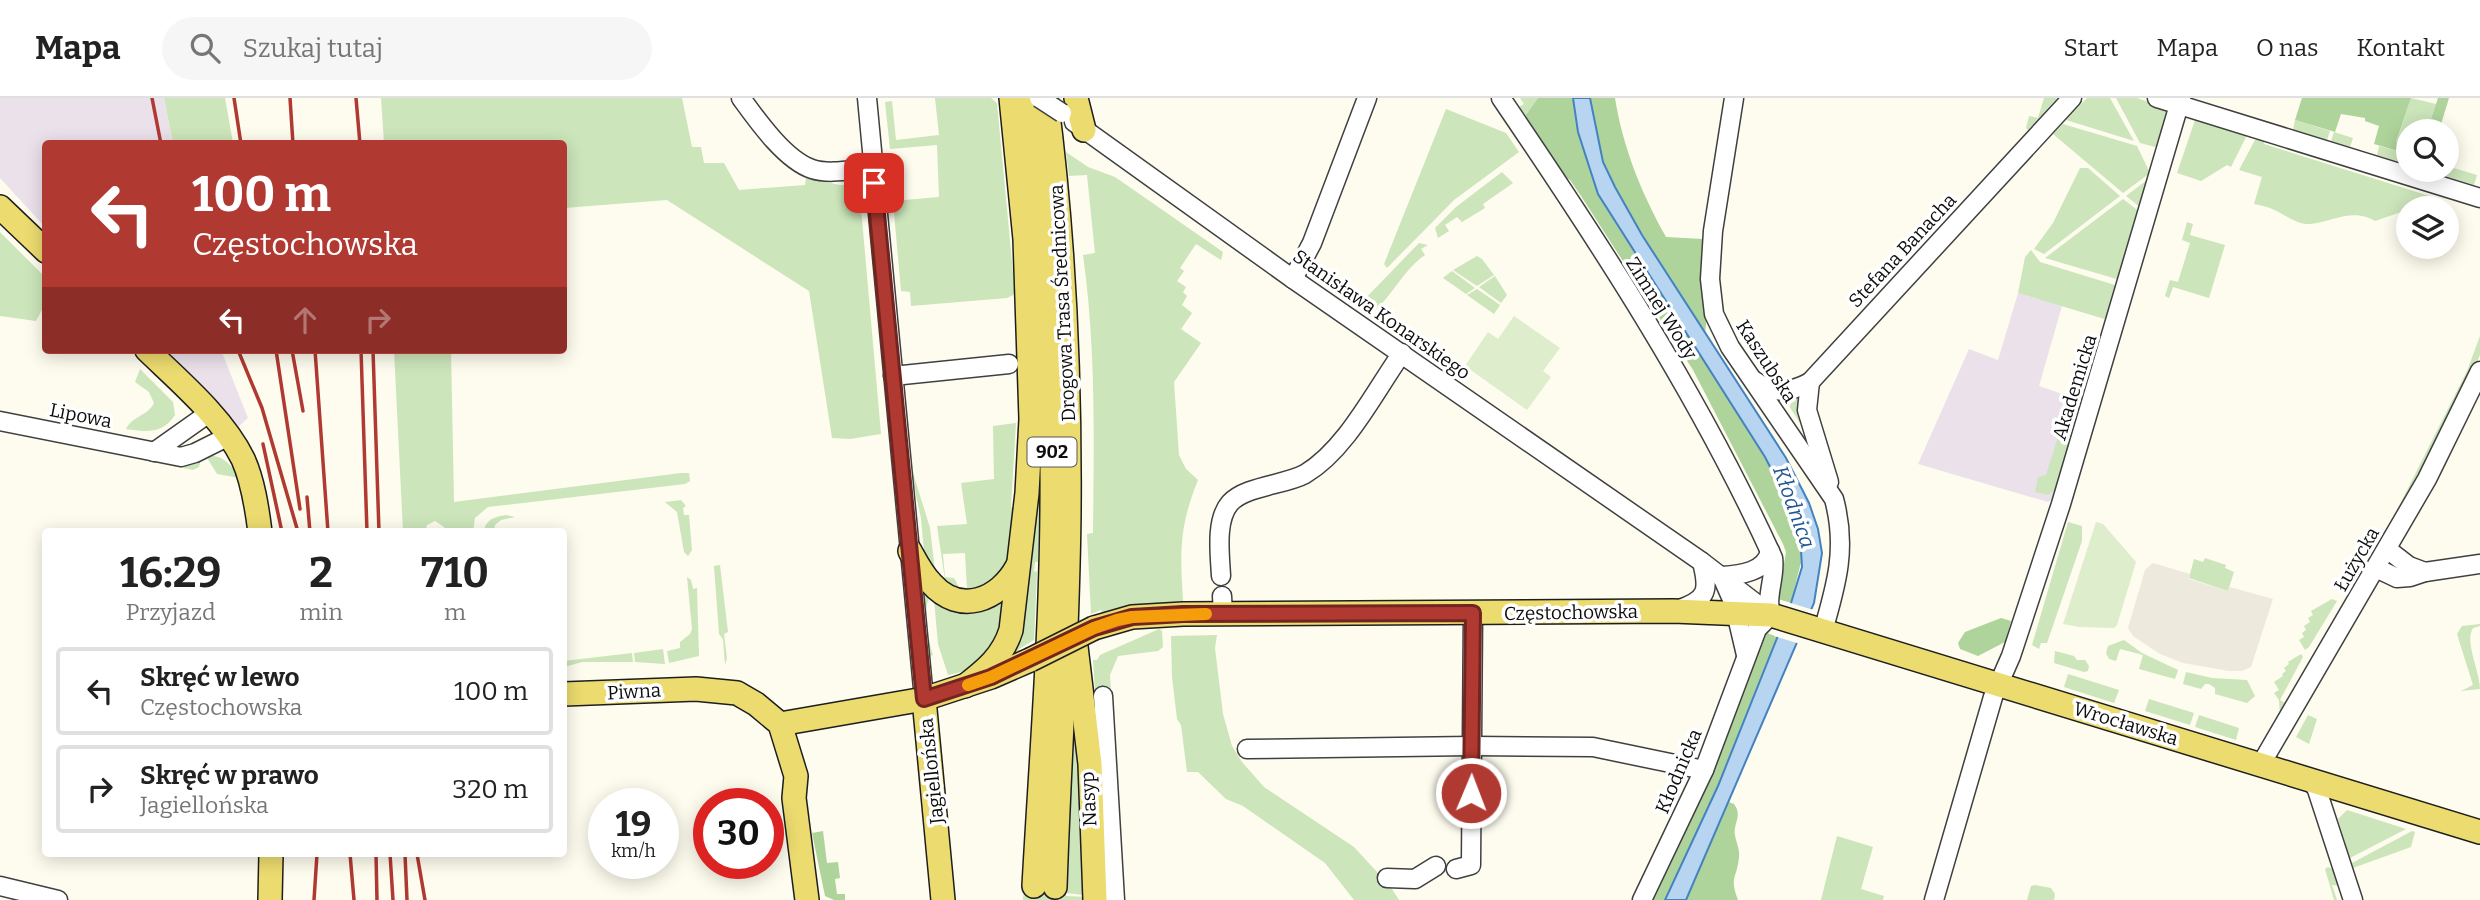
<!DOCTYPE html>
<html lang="pl">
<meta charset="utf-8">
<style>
:root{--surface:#fff;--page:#f6f6f6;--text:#222;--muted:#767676;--line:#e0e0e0}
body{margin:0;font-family:Bitter,serif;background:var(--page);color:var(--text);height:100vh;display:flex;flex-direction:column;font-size:26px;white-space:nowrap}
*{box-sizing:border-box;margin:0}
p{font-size:23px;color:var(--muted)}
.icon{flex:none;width:38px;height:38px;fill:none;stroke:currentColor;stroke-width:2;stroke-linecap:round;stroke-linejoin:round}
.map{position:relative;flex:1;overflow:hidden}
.drawer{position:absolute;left:42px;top:430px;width:525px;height:329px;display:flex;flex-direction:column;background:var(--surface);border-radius:7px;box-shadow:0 4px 18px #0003}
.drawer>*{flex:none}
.banner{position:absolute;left:42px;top:42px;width:525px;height:214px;border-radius:7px;box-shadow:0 4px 18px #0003;background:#b03931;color:#fff;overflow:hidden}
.controls{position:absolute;left:2396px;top:21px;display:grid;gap:14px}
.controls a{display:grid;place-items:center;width:63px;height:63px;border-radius:50%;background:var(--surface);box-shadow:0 4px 18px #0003;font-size:35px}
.speed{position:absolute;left:588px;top:690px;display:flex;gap:14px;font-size:35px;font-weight:700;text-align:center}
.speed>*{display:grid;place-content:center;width:91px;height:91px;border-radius:50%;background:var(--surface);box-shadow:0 4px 18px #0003;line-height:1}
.speed small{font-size:18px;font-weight:400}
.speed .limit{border:10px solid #d22;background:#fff;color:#111}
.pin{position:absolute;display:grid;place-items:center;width:60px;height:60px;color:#fff;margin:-30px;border-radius:14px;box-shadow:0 4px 10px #0006}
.me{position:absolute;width:77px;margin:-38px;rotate:1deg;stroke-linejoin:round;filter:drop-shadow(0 0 5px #0008)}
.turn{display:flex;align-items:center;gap:24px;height:147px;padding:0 35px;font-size:32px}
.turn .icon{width:91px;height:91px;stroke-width:2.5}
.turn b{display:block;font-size:49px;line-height:60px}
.lanes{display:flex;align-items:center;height:66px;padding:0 35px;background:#0003;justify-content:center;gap:35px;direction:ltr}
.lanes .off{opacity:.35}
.eta{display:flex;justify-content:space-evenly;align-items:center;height:119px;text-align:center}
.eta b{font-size:42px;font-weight:700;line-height:49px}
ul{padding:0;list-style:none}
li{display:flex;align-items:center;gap:21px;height:88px;margin:0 14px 10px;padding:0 21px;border:4px solid var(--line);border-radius:7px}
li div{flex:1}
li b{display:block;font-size:26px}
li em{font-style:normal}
header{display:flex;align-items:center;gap:42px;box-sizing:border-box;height:98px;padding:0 35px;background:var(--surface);border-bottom:2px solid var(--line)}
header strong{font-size:33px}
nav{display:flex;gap:38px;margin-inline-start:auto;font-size:24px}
.search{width:490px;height:63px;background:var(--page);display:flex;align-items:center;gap:18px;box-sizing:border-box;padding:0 24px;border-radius:38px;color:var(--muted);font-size:26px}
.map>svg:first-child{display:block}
</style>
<header>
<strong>Mapa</strong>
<div class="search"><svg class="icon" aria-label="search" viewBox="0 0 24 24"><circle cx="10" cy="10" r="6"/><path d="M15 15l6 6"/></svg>Szukaj tutaj</div>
<nav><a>Start</a><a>Mapa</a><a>O nas</a><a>Kontakt</a></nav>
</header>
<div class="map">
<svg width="2480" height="802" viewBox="0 0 2480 802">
<rect width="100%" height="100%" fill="#fdfcee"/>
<g fill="#ebe1eb">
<path d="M0 0H164L173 45 46 46 45 129 0 80Z"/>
<path d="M2018 195 2062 208 2039 288 2083 303 2057 399 2048 404 1918 366 1969 251 1998 262Z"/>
<path d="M162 252H221L248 320 238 329Z"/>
</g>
<g fill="#cce5ba">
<path d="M164 0H225L233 45H173Z"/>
<path d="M381 0H682L692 49H701L704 65H724L739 92 805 87 806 80 840 87H859L881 336 850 341 832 340 809 193 667 102 564 110V46L384 45Z"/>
<path d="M935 0H991L997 5 1015 196 1007 200 911 208 910 194 901 193 893 103 939 99 937 47 890 51 885 4 892 3 896 42 939 37Z"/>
<path d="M1520 0H1538L1525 18 1519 9 1524 6Z"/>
<path d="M2044 0H2057L2028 32 2026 30 2029 18 2038 20Z"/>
<path d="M2087 0H2110L2134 43 2066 22Z"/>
<path d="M2116 0H2137L2166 10 2168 14 2159 50 2140 45Z"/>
<path d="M2411 0 2436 6 2427 33H2408V49L2396 45Z"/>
<path d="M1446 11 1506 35 1519 54 1454 102 1387 170 1384 166Z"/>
<path d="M2201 19 2249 33 2231 69 2227 67 2201 83 2177 75 2195 22Z"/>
<path d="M2295 22 2330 33 2327 42 2293 32Z"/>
<path d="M2063 26 2137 48 2150 75 2123 95 2053 36Z"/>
<path d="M2334 34 2353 40 2350 49 2331 43Z"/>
<path d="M2265 38 2264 46 2439 101 2375 123C2352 110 2335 123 2311 126 2296 127 2283 115 2270 110 2265 108 2259 107 2254 106L2262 79 2239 72 2255 42Z"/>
<path d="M2379 48 2408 56V67L2377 57Z"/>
<path d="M1066 54 1088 69 1115 79 1223 154 1221 162 1196 146 1180 170 1184 173 1177 183 1186 189 1183 194 1187 198 1182 207 1192 215 1181 231 1201 245 1174 284 1179 357 1186 371 1198 382C1179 429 1180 453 1183 503L1128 509 1103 515 1101 512 1091 516 1087 436 1093 435C1094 342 1096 249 1083 157L1095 155 1087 77 1069 78Z"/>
<path d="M2447 68 2477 77 2474 87 2435 75 2436 72H2446Z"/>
<path d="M2080 70H2088L2120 98 2044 156 2034 151 2053 125Z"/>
<path d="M1502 74 1513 85 1483 106 1485 110 1462 124 1457 119 1445 127 1449 133 1438 140 1435 130 1456 109Z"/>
<path d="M2151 79 2141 110 2126 98Z"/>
<path d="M2123 101 2140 114 2120 182 2045 160Z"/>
<path d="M2187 124 2193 126 2190 137 2225 147 2209 200 2173 189 2169 200 2165 198 2170 182 2178 184 2190 145 2182 142Z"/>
<path d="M0 134 45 179V206L36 223 0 218Z"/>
<path d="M1419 145 1428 147 1421 151 1425 157C1404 171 1393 197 1373 214L1361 205Z"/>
<path d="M2031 152 2040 164 2118 188 2108 222 2018 195 2025 159Z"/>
<path d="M1477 158 1482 161 1494 177 1477 188 1453 172Z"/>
<path d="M1452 173 1475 190 1466 196 1443 180Z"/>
<path d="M1495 178 1507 197 1501 205 1479 189Z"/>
<path d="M1477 191 1500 207 1494 216 1467 197Z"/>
<path d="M2480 238V257L2466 290 2401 412 2396 414 2467 273Z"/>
<path d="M394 252H451L454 404 681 375H689L690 383 685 386 488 409 475 420 473 434H463L462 432 444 434V429L435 423 427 427 425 434H403Z"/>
<path d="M140 271 173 304 175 317C163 336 146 334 126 331 132 318 148 318 154 305L149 294 135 284Z"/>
<path d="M1802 295 1803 326 1800 325 1784 300Z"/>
<path d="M2070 301 2082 303 2056 392 2048 397 2035 394 2038 379 2046 377Z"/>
<path d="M1016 325 1011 409 1018 412 1008 474 973 496 967 491 965 455 943 456 945 479 954 480 960 491 959 495 945 482 937 428 967 426 961 385 994 381 993 328Z"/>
<path d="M906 352 930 430 936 481 925 465 921 420Z"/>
<path d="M1041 352 1038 464H1035L1034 473 1037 474 1034 542 1019 551 1020 554 1010 559 1031 428Z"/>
<path d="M130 355 198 361 200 365 199 369 193 372 125 358Z"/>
<path d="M206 358C223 356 230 366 240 380L217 376Z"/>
<path d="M681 402 686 408 683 410 684 417H689L692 452 688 458 684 454 677 414 665 404Z"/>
<path d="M506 417 515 419 501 422 495 427 494 434H484C485 422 494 419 506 417Z"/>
<path d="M2068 424 2082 428V443L2047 545H2041L2039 551 2032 547Z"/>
<path d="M2205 460 2226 467 2225 470 2234 474 2228 493 2189 480 2194 461 2203 464Z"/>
<path d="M720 467 728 534 724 536 727 560 725 567 723 541 719 536 714 468Z"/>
<path d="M687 479 691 482 693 491 697 490 699 558 669 565 667 553 680 550V544L690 536 692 531Z"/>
<path d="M922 487 932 494C921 509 928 540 933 557L930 558Z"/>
<path d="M1007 499C1001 536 990 571 948 577L938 546 934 501C942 505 951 512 959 514 975 516 994 507 1007 499Z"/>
<path d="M2332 501 2337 503 2309 549 2305 552 2299 542 2304 539 2302 535 2306 532 2304 528 2310 524 2308 520 2313 517 2311 513Z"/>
<path d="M2480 526V528L2473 530C2464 543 2480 573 2480 591L2461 593 2473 587 2457 536 2462 528Z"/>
<path d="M1159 531 1162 533 1163 549 1158 553 1118 558 1110 577 1111 594 1099 595 1110 802H1101V737L1087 564 1091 563 1105 750 1093 562H1097L1100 557Z"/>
<path d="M1217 537 1215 550 1223 616 1232 648 1242 664 1264 689 1354 749 1390 788 1399 802H1354L1325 765 1243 708 1226 701 1198 674H1187L1181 627 1177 621 1172 579 1171 538Z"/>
<path d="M2124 542 2142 555 2178 572 2175 581 2139 571 2143 557 2120 551 2116 563 2109 561 2106 555 2108 548Z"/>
<path d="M663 551 665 566 635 564 634 555Z"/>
<path d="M2055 553 2074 558 2077 562H2085L2089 568 2088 573 2084 574 2054 565Z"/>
<path d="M632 555 633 564H582L564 569V563Z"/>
<path d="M2301 556 2303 559 2280 602 2287 606 2280 618 2279 602 2274 595 2279 592 2274 584 2283 578 2282 576 2286 573 2284 570 2289 566 2288 564Z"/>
<path d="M2186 574 2212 580 2247 582 2255 598 2247 605 2215 596V590L2209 586H2205L2201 591 2183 586Z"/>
<path d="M2068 576 2119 592 2114 605 2064 589Z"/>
<path d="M1077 581 1084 797 1066 795V798L1087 799V802H1023L1024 788 1067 789 1072 644 1063 700Z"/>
<path d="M2149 601 2194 615 2190 627 2145 613Z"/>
<path d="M2199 617 2239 630 2236 642 2195 629Z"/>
<path d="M2308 617 2317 621 2309 646 2296 639Z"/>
<path d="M2347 712 2406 731 2350 760 2338 721Z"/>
<path d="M2412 733 2415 734 2411 749 2353 770 2352 765Z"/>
<path d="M1837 738 1873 749 1861 791 1884 798 1883 802H1821Z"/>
<path d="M2328 769 2335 772 2341 788 2332 787 2337 802H2334L2325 771Z"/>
<path d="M2035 787 2051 790 2055 796 2054 802H2027L2031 788Z"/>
</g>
<g fill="#aed49b">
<path d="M1538 0H1573L1578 34 1598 96 1765 359 1794 415 1800 435 1802 460 1791 505 1778 501 1786 454 1783 446 1693 272 1581 98 1570 82 1564 78 1525 18Z"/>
<path d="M1590 0H1615C1623 50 1641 94 1666 139L1703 141 1702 181 1707 216 1705 237 1642 137 1615 89 1603 64Z"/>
<path d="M2302 0H2411L2396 44 2408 49V56L2374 46 2379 28 2365 23V20L2341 16 2335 34 2295 22Z"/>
<path d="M2438 0H2449L2439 33H2427Z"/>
<path d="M2001 520 2011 523 2005 544 1978 558 1960 551 1958 545 1965 534Z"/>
<path d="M1767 535 1778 539 1718 688 1665 802H1653L1699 703 1764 537Z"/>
<path d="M1729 704 1734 706C1743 718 1733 725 1735 737 1736 744 1740 752 1739 759 1737 781 1729 778 1738 802H1686Z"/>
<path d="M823 733 827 765 838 764 840 780 835 781 837 796H845V802H834L825 798 812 735Z"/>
</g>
<g fill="#deedcb">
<path d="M1514 218 1560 250 1543 273 1551 279 1527 312 1465 268 1488 234 1498 241Z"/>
<path d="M2096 424 2103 426 2136 464 2117 527 2114 530 2079 529 2063 526Z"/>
</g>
<path fill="#edeadd" d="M2153 465 2190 476 2189 481 2228 493 2230 489 2273 501 2251 569 2242 573H2229L2183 565 2160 556 2133 538 2128 530 2145 472Z"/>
<path fill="#b7d5f0" stroke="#4482c1" stroke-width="2" d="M1573 0H1590L1603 64 1615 89 1642 137 1786 360 1809 405 1818 431 1822 455 1814 505 1686 802H1665L1718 688 1791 505 1802 469 1800 435 1794 415 1765 359 1598 96 1578 34Z"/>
<path fill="#fdfcee" d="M1787 504 1814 512 1800 546 1774 538Z"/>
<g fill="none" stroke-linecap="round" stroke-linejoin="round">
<defs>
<g id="minor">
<path d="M741 0C757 22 785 62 812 71 830 77 854 71 873 70"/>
<path d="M867 0 924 601"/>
<path d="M1501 0C1601 147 1699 297 1773 460 1776 479 1765 498 1771 517"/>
<path d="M1734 0 1713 133 1710 181 1714 216 1730 249 1834 401C1847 449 1837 485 1823 533"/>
<path d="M2157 0 2480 100"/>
<path d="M1074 24 1293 181 1702 464 1771 517"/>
<path d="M1293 181 1312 145 1367 0"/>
<path d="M893 278 1009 266"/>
<path d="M1755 283C1772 297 1792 294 1810 284L2072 0"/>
<path d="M1810 284 1807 312 1829 384"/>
<path d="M0 323 181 359 195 355 229 338"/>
<path d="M154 354 209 315"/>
<path d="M2387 451 2409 468 2425 474"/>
<path d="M2376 470 2397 480 2410 479 2425 474 2480 466"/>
<path d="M1221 478C1220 457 1215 422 1230 405 1245 388 1285 387 1305 376 1346 352 1375 293 1402 255"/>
<path d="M1722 478C1740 477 1766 474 1770 453"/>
<path d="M1723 481 1734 506 1746 557"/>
<path d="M1222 498 1223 516"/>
<path d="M1680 511C1708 501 1709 492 1702 464"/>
<path d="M1103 598 1115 802"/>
<path d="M1247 651 1472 648 1593 649 1704 672"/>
<path d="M2261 666 2427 381 2480 273"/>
<path d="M2312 683 2317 692 2353 802"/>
<path d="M1456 771 1471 767 1473 515"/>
<path d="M1387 780 1415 781 1436 768"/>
<path d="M0 788 58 802"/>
<path d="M1642 802 1704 672 1757 531 1771 517"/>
<path d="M1934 802 1993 599 2011 558 2061 406 2181 0"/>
</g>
<g id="major">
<path d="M1028 0C1047 137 1053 275 1052 412 1051 538 1041 663 1034 788"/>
<path d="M1046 0C1064 137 1070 275 1069 413 1068 538 1059 664 1055 789"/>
<path d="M1076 0 1084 32"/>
<path d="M0 109 46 153"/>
<path d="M147 252C179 283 223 320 243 361 253 383 257 410 260 434"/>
<path d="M910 453C916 464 922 476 931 485 960 518 999 502 1017 469"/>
<path d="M1094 530 1132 519 1183 516 1673 513 1771 517 2480 734"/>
<path d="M1075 540 1090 666 1095 802"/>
<path d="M965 588C986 572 1003 558 1011 532L1027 395 1031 321 1025 141 1011 0"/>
<path d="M564 596 696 591 737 595 756 606 780 626 796 678 794 700 807 802"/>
<path d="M924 601 943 802"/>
<path d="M780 626 924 601 991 579 1030 562"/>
<path d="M270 802 271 756"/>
</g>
</defs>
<use href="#minor" stroke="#404040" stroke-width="21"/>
<use href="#major" stroke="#1e1e1e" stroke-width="26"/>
<use href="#minor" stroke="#fff" stroke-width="18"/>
<use href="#major" stroke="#ecdb6f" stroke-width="23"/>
<g stroke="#b03931" stroke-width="3.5">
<path d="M152 0 161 46"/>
<path d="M234 0 241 46"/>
<path d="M290 0 293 46"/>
<path d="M356 0 360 46"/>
<path d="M238 252 262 310 298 434"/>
<path d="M276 252 300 411"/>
<path d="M292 252 303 313"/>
<path d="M315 252 328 434"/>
<path d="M361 252 367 434"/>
<path d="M373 252 379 434"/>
<path d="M263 346 282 434"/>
<path d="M307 399 310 434"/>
<path d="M350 756 354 802"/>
<path d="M376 756 377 802"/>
<path d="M390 756 393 802"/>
<path d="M405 756 407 802"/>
<path d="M417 756 425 802"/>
<path d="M314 802 317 756"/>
</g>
<defs>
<path id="minor-bridge" d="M1039 0 1062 15"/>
<path id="major-bridge" d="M1030 562 1094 530"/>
</defs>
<use href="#minor-bridge" stroke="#404040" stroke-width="21" stroke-linecap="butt"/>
<use href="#major-bridge" stroke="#1e1e1e" stroke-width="26" stroke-linecap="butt"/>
<use href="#minor-bridge" stroke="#fff" stroke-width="18"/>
<use href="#major-bridge" stroke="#ecdb6f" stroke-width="23"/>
</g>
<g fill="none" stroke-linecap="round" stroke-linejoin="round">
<defs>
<path id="route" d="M874 85 924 601 991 579 1094 530 1132 519 1183 516 1473 515 1471 695"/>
</defs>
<use href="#route" stroke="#722520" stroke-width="18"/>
<use href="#route" stroke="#b03931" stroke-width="12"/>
<path stroke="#f59e0b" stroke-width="12" d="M968 587 991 579 1094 530 1117 522 1132 519 1206 516"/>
</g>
<g text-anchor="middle" stroke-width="7" stroke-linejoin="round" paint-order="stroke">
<rect fill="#fff" stroke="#565656" stroke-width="2" x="1027.5" y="339.5" width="49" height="29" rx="5"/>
<g font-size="18" font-weight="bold" fill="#0d0d0d">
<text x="1052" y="360">902</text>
</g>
<g font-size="19" fill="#0d0d0d" stroke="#fff">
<text transform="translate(1902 152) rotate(-47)" y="7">Stefana Banacha</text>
<text transform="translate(1062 205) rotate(-93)" y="7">Drogowa Trasa Średnicowa</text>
<text transform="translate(1662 210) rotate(58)" y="7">Zimnej Wody</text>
<text transform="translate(1382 216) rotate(35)" y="7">Stanisława Konarskiego</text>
<text transform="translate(1767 263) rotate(57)" y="7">Kaszubska</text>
<text transform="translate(2074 289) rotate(-73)" y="7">Akademicka</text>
<text transform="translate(81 317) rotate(11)" y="7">Lipowa</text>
<text transform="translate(2356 461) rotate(-60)" y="7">Łużycka</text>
<text transform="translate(1571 514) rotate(-1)" y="7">Częstochowska</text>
<text transform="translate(634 593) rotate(-3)" y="7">Piwna</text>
<text transform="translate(2126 625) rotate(17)" y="7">Wrocławska</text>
<text transform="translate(931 673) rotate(-96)" y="7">Jagiellońska</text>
<text transform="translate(1678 673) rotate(-67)" y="7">Kłodnicka</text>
<text transform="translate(1088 701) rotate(-93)" y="7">Nasyp</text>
</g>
<g font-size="21" font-style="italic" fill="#215593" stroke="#fff">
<text transform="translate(1794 409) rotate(70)" y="7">Kłodnica</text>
</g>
</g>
</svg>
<div class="controls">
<a><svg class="icon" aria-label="search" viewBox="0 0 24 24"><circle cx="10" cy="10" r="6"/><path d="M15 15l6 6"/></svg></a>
<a><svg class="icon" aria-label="layers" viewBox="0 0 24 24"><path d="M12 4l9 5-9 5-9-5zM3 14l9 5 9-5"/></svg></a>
</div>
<div class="speed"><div>19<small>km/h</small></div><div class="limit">30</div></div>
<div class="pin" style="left:874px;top:85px;background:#d93025"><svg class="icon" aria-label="arrive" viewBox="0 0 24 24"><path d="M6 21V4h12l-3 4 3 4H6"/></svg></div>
<svg class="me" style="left:1471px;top:695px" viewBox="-20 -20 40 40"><circle r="17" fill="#b03931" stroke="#fff" stroke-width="3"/><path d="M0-11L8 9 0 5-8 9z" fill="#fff"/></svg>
<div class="banner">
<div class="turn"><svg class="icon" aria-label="left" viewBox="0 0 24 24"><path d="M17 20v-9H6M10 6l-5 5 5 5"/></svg><div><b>100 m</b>Częstochowska</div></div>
<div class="lanes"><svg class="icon" aria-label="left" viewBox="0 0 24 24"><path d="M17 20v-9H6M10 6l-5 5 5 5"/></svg><svg class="icon off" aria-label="ahead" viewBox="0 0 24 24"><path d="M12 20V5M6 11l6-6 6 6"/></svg><svg class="icon off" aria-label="right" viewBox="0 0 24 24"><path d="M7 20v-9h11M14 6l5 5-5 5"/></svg></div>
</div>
<section class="drawer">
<div class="eta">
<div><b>16:29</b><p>Przyjazd</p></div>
<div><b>2</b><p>min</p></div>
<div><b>710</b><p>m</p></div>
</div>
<ul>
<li><svg class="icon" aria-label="left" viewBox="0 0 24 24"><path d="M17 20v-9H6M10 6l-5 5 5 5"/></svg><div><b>Skręć w lewo</b><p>Częstochowska</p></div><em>100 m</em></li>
<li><svg class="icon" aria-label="right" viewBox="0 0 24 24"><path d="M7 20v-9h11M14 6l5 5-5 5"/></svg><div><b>Skręć w prawo</b><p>Jagiellońska</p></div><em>320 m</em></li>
</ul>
</section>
</div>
